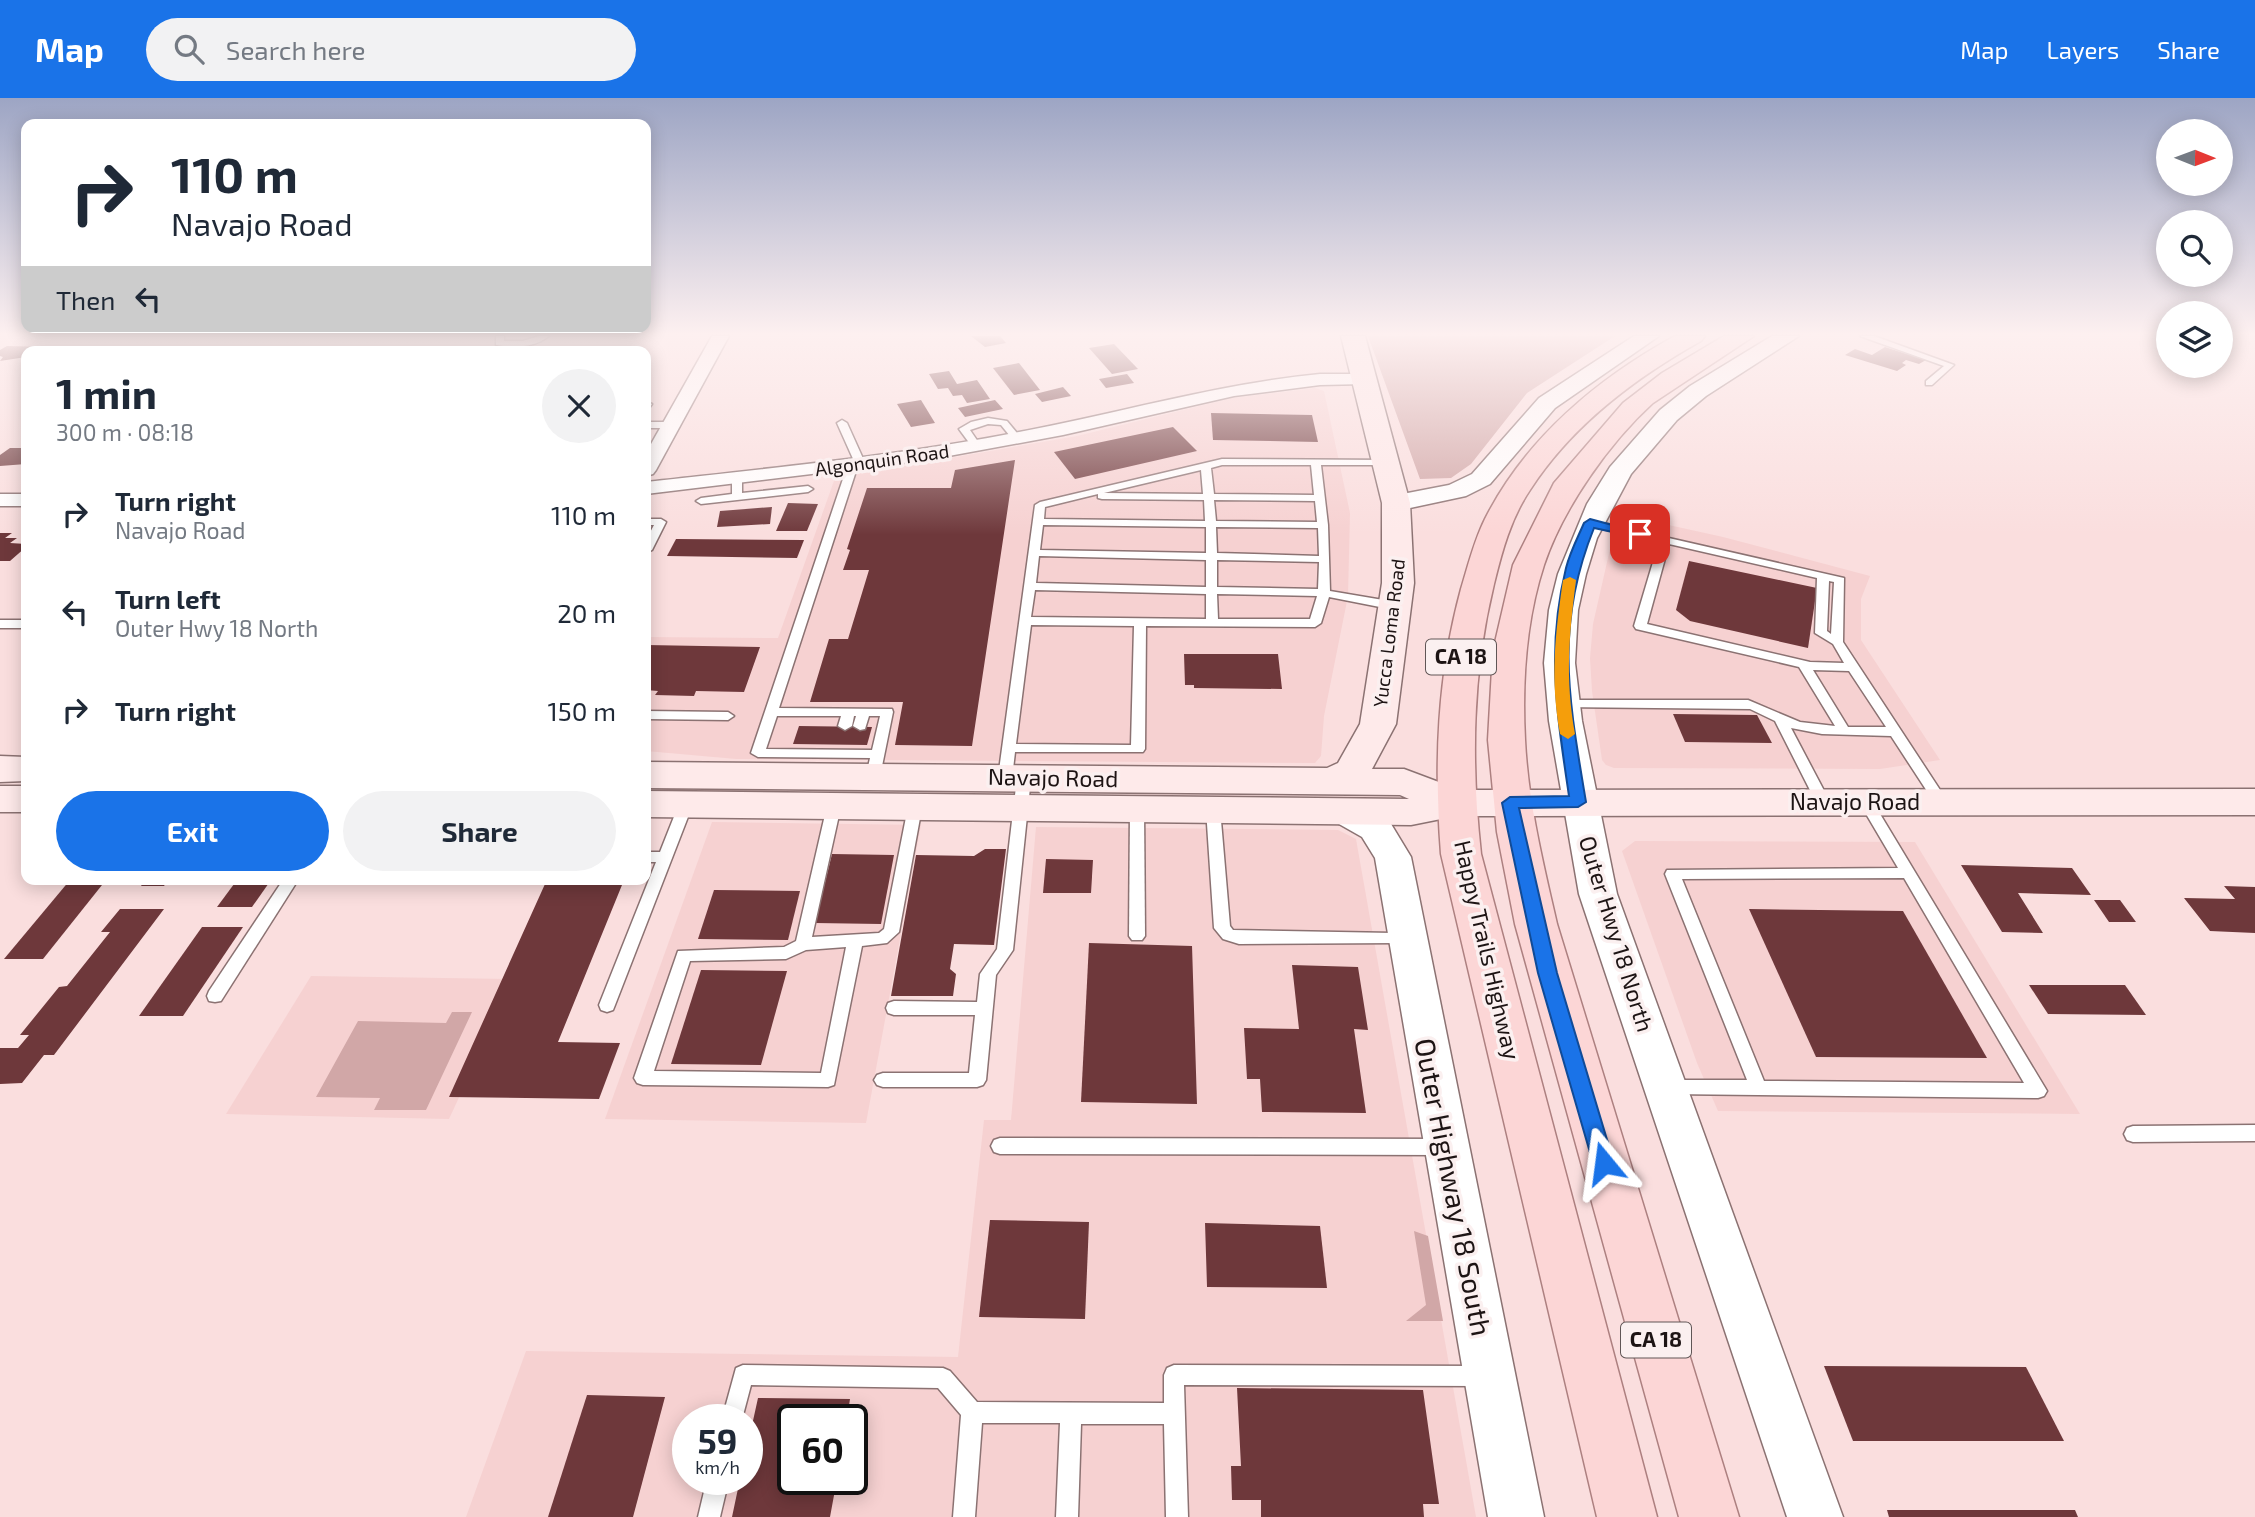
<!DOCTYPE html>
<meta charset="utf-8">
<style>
:root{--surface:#fff;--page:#f2f2f3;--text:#1f2937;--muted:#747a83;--accent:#1a73e8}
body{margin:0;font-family:"Exo 2",sans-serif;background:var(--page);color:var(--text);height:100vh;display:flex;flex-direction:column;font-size:26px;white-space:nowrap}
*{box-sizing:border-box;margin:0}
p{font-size:23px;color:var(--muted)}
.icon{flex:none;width:38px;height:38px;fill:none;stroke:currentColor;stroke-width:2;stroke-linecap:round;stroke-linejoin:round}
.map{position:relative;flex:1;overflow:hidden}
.drawer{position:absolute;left:21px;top:248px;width:630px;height:539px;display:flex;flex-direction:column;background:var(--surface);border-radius:14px;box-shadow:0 4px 18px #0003}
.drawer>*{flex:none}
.hud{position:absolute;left:21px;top:21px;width:630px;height:214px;border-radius:14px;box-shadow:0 4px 18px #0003;background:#fff;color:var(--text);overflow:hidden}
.needle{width:46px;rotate:91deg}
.tools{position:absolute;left:2156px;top:21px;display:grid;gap:14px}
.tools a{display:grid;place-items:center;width:77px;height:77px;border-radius:50%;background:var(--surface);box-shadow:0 4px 18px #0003;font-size:35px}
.speed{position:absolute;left:672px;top:1306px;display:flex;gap:14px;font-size:35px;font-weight:700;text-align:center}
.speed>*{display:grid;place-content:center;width:91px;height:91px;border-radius:50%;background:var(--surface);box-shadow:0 4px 18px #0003;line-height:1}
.speed small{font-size:18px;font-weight:400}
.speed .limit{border:4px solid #111;border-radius:10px;background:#fff;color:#111}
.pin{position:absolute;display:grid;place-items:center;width:60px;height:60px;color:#fff;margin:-30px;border-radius:14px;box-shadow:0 4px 10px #0006}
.me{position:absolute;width:77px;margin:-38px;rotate:344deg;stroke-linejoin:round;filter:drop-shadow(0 0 5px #0008)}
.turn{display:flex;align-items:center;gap:24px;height:147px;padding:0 35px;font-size:32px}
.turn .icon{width:91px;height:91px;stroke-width:2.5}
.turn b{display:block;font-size:49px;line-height:60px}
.then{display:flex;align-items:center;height:66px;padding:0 35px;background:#0003;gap:14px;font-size:26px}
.round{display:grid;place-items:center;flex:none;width:74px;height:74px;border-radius:37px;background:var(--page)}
.overview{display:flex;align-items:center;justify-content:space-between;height:119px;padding:0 35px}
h1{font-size:42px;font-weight:700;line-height:52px}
.button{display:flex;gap:14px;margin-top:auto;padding:14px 35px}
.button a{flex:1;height:80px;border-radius:42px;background:var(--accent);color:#fff;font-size:28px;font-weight:700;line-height:80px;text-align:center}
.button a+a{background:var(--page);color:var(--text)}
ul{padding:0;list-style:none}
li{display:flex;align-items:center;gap:21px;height:98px;padding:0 35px}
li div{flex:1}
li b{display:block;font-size:26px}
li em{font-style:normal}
header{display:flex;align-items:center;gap:42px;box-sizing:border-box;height:98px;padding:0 35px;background:var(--accent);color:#fff}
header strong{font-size:33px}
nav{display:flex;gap:38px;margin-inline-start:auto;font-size:24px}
.search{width:490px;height:63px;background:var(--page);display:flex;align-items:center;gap:18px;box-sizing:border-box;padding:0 24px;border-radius:38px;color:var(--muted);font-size:26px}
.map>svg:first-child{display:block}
</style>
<header>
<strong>Map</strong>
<div class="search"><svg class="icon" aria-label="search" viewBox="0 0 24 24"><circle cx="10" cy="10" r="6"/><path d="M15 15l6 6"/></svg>Search here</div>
<nav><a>Map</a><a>Layers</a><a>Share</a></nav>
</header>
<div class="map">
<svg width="2255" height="1419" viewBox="0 0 2255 1419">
<rect width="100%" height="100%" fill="#fadede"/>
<g fill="#f6d1d1" fill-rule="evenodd">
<path d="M1315 290 1324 293 1350 415 1348 498 1324 618 1321 658 1315 665 736 661 646 653V539L778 540 835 380 1077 338 1232 300Z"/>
<path d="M1628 418 1723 439 1870 478 1861 501V542L1940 662 1880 671 1614 670 1606 667 1602 662 1592 593 1590 560 1593 526 1610 451 1618 446Z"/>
<path d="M712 724 921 727 866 1025 605 1021Z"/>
<path d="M1036 729 1338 732 1356 741 1476 1419H466L526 1253 958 1259 984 1022H1011ZM688 1321H747V1381H688ZM793 1321H852V1381H793Z"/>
<path d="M1635 743 1915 744 2080 1016 1718 1013 1697 965 1622 753Z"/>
<path d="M311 878 514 881 449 1021 226 1016Z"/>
</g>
<g fill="#d1a7a7">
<path d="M1368 238H1615L1527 295 1471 366 1451 380 1420 381Z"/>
<path d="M452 914H472L426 1012H374L380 1000 316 999 358 923 446 925Z"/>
<path d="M1414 1133 1428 1138 1443 1223H1406L1426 1207Z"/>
</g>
<g fill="#6e383b">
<path d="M971 238H1000L1006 245 985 249Z"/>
<path d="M1114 246 1138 271 1112 276 1089 250Z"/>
<path d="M7 248 50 249 42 254H26V259L0 263 3 259 0 258V252Z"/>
<path d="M75 249 120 250 115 254H68Z"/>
<path d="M488 249 517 250 513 254H484Z"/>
<path d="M1885 249 1926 262 1919 266 1906 262 1902 265 1906 267 1897 273 1845 257 1855 251 1872 257Z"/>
<path d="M146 250H192L187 254H141Z"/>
<path d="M215 251H262L259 254H212Z"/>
<path d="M1019 265 1040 292 1014 297 993 270Z"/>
<path d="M949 273 957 286 977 282 990 301 967 305 962 297 953 298 948 290 938 291 929 276Z"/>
<path d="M1127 276 1134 285 1106 290 1099 281Z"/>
<path d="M1063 289 1071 298 1042 304 1035 296Z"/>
<path d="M921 302 935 325 911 329 897 306Z"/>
<path d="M995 302 1003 311 965 319 958 310Z"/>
<path d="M1211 315 1312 317 1318 344 1213 342Z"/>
<path d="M1173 329 1197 353 1075 381 1054 354Z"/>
<path d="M10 350H26V366L0 368V357Z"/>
<path d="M1015 362 972 648 895 647 903 604H810L829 541H848L869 472H843L850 452 847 451 867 390H951L955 372Z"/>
<path d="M788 405 818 406 807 433H776Z"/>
<path d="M772 409 770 426 717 429 720 413Z"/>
<path d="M0 435H12L5 440H17L10 445 26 446V449L10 463H0Z"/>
<path d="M676 441 804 442 797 460 667 458Z"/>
<path d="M1689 463 1817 490 1808 550 1690 523 1676 512Z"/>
<path d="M646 547 760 549 744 594 696 593 694 598 655 597 658 593 646 592Z"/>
<path d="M1184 556H1278L1282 591 1194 590V587H1185Z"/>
<path d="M1673 616 1757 617 1772 645 1685 644Z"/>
<path d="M799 628 872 629 867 647 793 646Z"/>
<path d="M985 751H1006L994 847 954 846 950 871 956 876 953 898H891L916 757 974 758Z"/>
<path d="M832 756 894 757 881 826 815 825Z"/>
<path d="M1046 761 1093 762 1091 795H1043Z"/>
<path d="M1961 767 2072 770 2091 797 2018 795 2043 835 2002 834Z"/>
<path d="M70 782H106L43 861H4Z"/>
<path d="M145 782H168L164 788H141Z"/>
<path d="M237 782H271L252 809H217Z"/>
<path d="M545 786 622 787 558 944 620 945 599 1001 449 999Z"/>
<path d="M2224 788 2255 789V835L2210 833 2184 800 2235 801Z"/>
<path d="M714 792 800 793 788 842 698 841Z"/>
<path d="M2094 802H2120L2136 824H2109Z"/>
<path d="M120 811H164L54 957H44L22 985 0 986V950H18L29 937H20L59 889 67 888 110 834H101Z"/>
<path d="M1749 811 1903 813 1987 960 1816 959Z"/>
<path d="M202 829H243L183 918H139Z"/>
<path d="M1089 845 1192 848 1197 1006 1081 1004Z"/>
<path d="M1292 867 1358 869 1368 932 1354 931 1366 1015 1262 1014 1260 981H1247L1244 930 1299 931Z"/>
<path d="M701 872 787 873 761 967 671 966Z"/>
<path d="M2029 887H2125L2146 917 2048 916Z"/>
<path d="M990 1122 1089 1124 1085 1221 979 1219Z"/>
<path d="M1205 1125 1320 1128 1327 1190 1207 1189Z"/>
<path d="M1824 1268 2026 1269 2064 1343H1853Z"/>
<path d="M1237 1290 1423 1292 1439 1406H1423L1424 1419H1261V1402H1232L1231 1368H1241Z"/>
<path d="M587 1297 665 1299 633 1419H548Z"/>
<path d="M758 1300 850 1301 847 1321H793V1381H837L830 1419H732L740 1381H747V1350Z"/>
<path d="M1887 1412H2075L2078 1419H1889Z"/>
</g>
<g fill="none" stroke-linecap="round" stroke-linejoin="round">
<defs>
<g id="service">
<path d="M496 238H504V243H523L539 238H549C534 250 514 250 496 247Z"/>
<path d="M1860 238H1874L1954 267 1932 287H1926V283L1944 268Z"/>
<path d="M646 304 652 306 649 310 646 311Z"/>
<path d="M988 320 1007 323 1022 341 1014 343 1001 327 988 326 970 332 981 348 973 350 959 331 971 324Z"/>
<path d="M842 322 847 325 865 365 858 367 779 610 892 611 893 614 880 678 873 683 866 678 870 660 758 659 751 655 848 366 854 363 837 325ZM777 618H841L838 628 845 632 852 628 854 618H856L853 628 860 632 865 631 869 618H880L872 652 766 651Z"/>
<path d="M646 324H671L676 327 671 330H646Z"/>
<path d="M1222 361 1389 362 1390 364 1385 367H1321L1328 427 1330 493 1395 504 1401 508 1395 512 1329 499 1321 525 1315 529 1146 528 1145 651 1143 654H1015L1012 680 1010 683H1000L998 680 1035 407 1040 404ZM1222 367H1311L1314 397 1214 396 1211 370ZM1201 372 1203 396 1104 395ZM1098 396V400L1102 401 1204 402 1205 423 1044 421 1045 409ZM1214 402 1315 403 1317 424 1216 423ZM1043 427 1206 429V455L1040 452ZM1216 429 1318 430 1319 458 1217 455ZM1039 458 1206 462V489L1036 485ZM1217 462 1319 464 1318 491 1217 489ZM1035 492 1206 496V521L1031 519ZM1217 496 1317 498 1310 521H1218ZM1031 527 1134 528 1131 647 1016 646Z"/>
<path d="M737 377 742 380V395L808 388 813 391 808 394 701 406 696 403 701 400 732 396V380Z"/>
<path d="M646 421H661L666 424 652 452 646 455V442L654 427H646Z"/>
<path d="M1590 422 1844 480 1843 544 1946 701 1948 704 1946 707H1936L1891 638 1822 636 1791 630 1830 704 1823 709 1816 704 1775 623 1750 611 1559 609 1558 606 1559 603 1564 602H1748L1800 624 1835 628 1799 569 1636 531 1634 528 1659 444 1586 427 1585 425ZM1669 446 1817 480 1815 535 1833 546 1844 565 1810 564 1647 526ZM1829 483 1834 484 1831 536 1827 533ZM1813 572 1849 573 1886 629H1848Z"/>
<rect x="0" y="522" width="26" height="8"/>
<path d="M646 613 728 614 734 618 728 622 646 621Z"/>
<path d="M1024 675 1031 680 1013 852 996 877 986 982 983 987 977 989H883L877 987 874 982 877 977 883 975H969L975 917H894L888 915 886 910 888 905 894 903 977 904 980 876 997 851 1017 680Z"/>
<path d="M1866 699 1871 701 2044 988 2047 993 2044 998 2038 1000 1668 996 1662 994 1659 989 1662 984 1668 982H1747L1665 776 1667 772 1898 770 1859 704ZM1904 780 2024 985 1764 983 1682 781Z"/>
<path d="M686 701 693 706 615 907 613 912 607 914 601 912 599 907 656 764H646V754H660L679 706Z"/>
<path d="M834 703 841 708 812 839 879 835 884 831 908 709 915 704 922 709 899 834 887 845 862 848 834 987 828 989 643 987 637 985 634 980 678 853 784 849 796 843 827 708ZM846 849 821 975 654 973 690 863 786 861 806 852Z"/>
<path d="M1137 705 1144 710 1145 838 1142 842H1132L1129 838 1130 710Z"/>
<path d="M1213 706 1220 711 1230 828 1233 832 1393 835 1398 837 1401 841 1398 845 1239 846 1223 841 1214 830 1206 711Z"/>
<path d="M283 782H298L221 903 215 904 209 903 207 898 209 893Z"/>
<path d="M2255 1027V1043L2133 1044 2127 1042 2124 1036 2127 1030 2133 1028Z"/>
<path d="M1000 1040 1443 1041 1449 1043 1452 1049 1449 1055 1443 1057 1000 1056 994 1054 991 1048 994 1042Z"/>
<path d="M743 1267 943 1270 950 1273 977 1304 1164 1305V1277L1167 1270 1174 1267 1480 1268 1487 1271 1490 1278 1487 1285 1480 1288 1184 1287 1188 1419H1166L1164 1326H1081L1078 1419H1056L1060 1325H982L975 1419H953L961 1317 938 1290 751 1287 742 1321H722L736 1270Z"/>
<path d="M707 1381H729L720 1419H698Z"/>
</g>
<g id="minor">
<path d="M712 238H729L656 372 653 376 646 378V355Z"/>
<path d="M1320 276H1365L1374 281 1365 286 1320 287 1234 298 1063 337 927 362 646 396V384C771 370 896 358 1019 334 1120 315 1218 286 1320 276Z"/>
<rect x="0" y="396" width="26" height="12"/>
</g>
<g id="tertiary">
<path d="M1634 238H1659L1555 310 1490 386 1466 398 1396 413 1387 411 1383 405 1387 399 1449 387 1472 376 1539 300Z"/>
<path d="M1772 238H1799L1706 298 1677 322 1631 376 1597 440 1586 476 1578 512 1575 565 1582 623 1617 796 1843 1419H1787L1579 796 1549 623 1544 565 1549 512 1558 476 1587 406 1610 369 1660 312 1690 288Z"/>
<path d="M1344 701 1388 721 1411 759 1544 1419H1488L1375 760 1362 739 1332 722 1326 713 1332 704Z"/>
</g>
<g id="secondary">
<path d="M1341 238H1365L1410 405 1414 485 1396 626 1372 671H1404L1460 692 2255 691V717L1456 718 1411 727 646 719V693L1409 701 1400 697 646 690V664L1327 670 1338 665 1360 626 1382 485V405Z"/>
<path d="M0 658 26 659V683L0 684Z"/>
<rect x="0" y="688" width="26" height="26"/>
</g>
<g id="primary">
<path d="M1675 238H1705L1701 243C1635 280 1572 327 1530 392 1511 420 1502 453 1494 486 1472 576 1471 664 1481 756L1657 1419H1597L1441 756C1434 666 1437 579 1461 491 1468 468 1474 443 1485 421 1525 341 1598 280 1675 238Z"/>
<path d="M1724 238H1754L1653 305C1609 345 1563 410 1544 467 1526 522 1522 584 1525 642 1528 704 1543 765 1557 826L1739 1419H1679L1515 826 1497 734 1488 642 1493 553 1513 467 1554 385 1623 305 1662 275Z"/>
</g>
</defs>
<use href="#service" stroke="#8b7272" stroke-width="3"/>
<use href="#minor" stroke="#8b7272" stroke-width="3"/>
<use href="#tertiary" stroke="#8b7272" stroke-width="3"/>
<use href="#secondary" stroke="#8b7272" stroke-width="3"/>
<use href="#primary" stroke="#ad8080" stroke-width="3"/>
<use href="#service" fill="#fff" fill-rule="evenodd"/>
<use href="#minor" fill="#fff" fill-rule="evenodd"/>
<use href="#tertiary" fill="#fff" fill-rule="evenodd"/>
<use href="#secondary" fill="#feeaea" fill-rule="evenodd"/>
<use href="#primary" fill="#fcd6d6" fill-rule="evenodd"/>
</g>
<linearGradient id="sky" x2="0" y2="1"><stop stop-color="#9da5c4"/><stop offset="0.54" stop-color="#fdf0f0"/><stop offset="1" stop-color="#fdf0f0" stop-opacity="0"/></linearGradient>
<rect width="2255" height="437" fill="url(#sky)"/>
<path fill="#1a73e8" stroke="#114b97" stroke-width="2" d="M1590 421 1646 436 1640 440 1594 430C1554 529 1569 602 1586 704L1578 709 1519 710 1557 875 1614 1065 1611 1071 1604 1074 1596 1071 1593 1065 1538 875 1502 705 1510 699 1569 698C1557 617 1546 551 1566 470 1570 454 1578 439 1584 425Z"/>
<path fill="#f59e0b" d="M1570 479 1576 482C1569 538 1565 580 1575 636L1568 641 1560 636C1550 580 1555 538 1563 482Z"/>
<g text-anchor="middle" stroke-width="7" stroke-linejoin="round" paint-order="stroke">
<g font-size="19" fill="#1d1414" stroke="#fbf0f0">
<text transform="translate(882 362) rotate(-8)" y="7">Algonquin Road</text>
<text transform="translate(1389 535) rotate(-83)" y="7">Yucca Loma Road</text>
</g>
<g fill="#fbf0f0" stroke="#605656" stroke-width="2">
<rect x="1426" y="541.5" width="70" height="35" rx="5"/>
<rect x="1621" y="1224.5" width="70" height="35" rx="5"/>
</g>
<g font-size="21" font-weight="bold" fill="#1d1414">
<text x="1461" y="566">CA 18</text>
<text x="1656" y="1249">CA 18</text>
</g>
<g font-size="23" fill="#1d1414" stroke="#fbf0f0">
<text transform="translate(1053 680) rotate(1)" y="8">Navajo Road</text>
<text x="1855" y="712">Navajo Road</text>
<text transform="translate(1616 836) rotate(73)" y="8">Outer Hwy 18 North</text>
<text transform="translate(1487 852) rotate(77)" y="8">Happy Trails Highway</text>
</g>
<g font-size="28" fill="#1d1414" stroke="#fbf0f0">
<text transform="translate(1453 1089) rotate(79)" y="10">Outer Highway 18 South</text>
</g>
</g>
</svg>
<div class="tools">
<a><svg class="needle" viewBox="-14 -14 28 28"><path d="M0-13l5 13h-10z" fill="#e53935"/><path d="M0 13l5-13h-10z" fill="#747a83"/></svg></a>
<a><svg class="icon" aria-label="search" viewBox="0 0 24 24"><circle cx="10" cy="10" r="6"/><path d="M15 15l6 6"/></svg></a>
<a><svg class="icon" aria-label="layers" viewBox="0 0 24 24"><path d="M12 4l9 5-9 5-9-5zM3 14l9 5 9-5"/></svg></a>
</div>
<div class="speed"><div>59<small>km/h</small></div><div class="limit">60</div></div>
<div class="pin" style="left:1640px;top:436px;background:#d93025"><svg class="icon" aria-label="arrive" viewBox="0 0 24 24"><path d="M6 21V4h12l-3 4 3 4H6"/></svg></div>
<svg class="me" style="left:1604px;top:1065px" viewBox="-20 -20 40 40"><path d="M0-17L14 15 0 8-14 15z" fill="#1a73e8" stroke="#fff" stroke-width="4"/></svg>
<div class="hud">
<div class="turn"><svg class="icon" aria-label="right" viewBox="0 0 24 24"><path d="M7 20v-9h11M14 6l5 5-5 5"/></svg><div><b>110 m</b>Navajo Road</div></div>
<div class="then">Then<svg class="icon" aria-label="left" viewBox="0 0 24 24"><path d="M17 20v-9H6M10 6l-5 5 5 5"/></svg></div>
</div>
<section class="drawer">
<div class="overview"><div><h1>1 min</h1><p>300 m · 08:18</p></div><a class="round"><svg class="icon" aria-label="close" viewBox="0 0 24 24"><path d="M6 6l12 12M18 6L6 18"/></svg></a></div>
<ul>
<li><svg class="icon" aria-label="right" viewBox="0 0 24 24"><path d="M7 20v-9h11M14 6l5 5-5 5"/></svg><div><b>Turn right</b><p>Navajo Road</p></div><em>110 m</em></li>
<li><svg class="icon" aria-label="left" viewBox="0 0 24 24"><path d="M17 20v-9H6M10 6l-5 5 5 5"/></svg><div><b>Turn left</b><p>Outer Hwy 18 North</p></div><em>20 m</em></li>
<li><svg class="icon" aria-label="right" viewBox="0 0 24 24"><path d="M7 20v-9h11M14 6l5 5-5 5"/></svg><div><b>Turn right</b></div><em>150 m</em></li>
</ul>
<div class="button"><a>Exit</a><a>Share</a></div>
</section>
</div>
